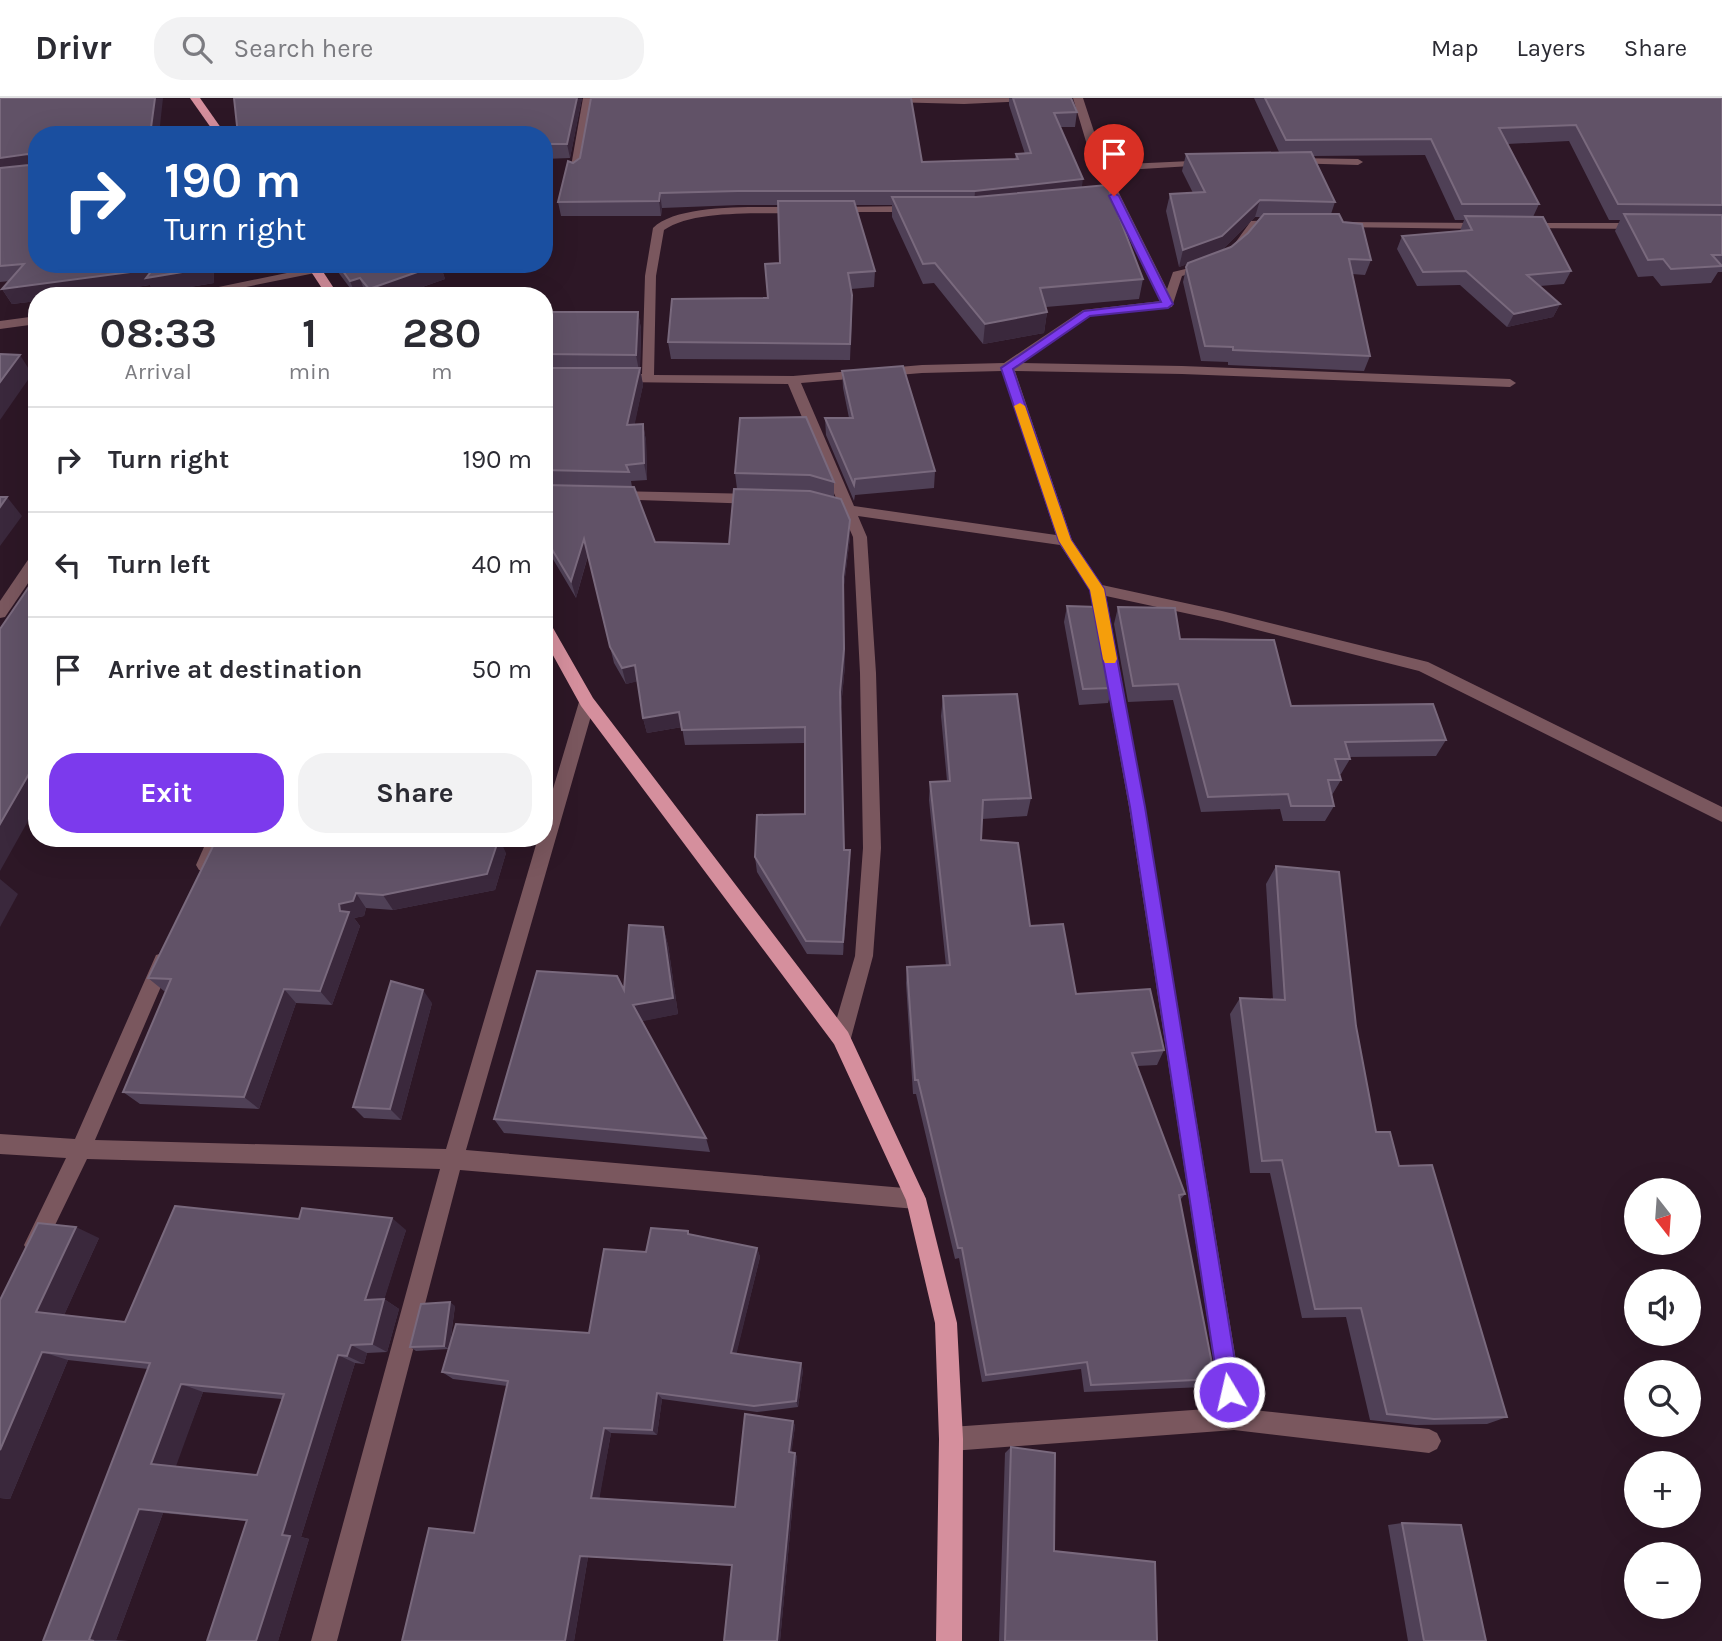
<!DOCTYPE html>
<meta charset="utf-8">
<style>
:root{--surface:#fff;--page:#f2f2f3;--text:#2b2b33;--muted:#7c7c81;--line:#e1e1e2;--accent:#7c3aed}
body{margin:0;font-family:Karla,sans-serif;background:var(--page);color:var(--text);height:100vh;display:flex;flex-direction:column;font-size:26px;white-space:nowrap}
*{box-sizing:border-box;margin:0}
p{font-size:23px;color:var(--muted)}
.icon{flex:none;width:38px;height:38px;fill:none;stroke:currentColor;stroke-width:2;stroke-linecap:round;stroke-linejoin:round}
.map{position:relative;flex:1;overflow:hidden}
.side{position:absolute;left:28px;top:189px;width:525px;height:560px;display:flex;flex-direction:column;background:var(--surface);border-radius:28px;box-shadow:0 7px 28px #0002}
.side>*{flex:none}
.banner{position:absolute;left:28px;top:28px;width:525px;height:147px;border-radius:28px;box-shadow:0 7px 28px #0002;background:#1a4fa0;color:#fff;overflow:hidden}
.needle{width:46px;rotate:163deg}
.buttons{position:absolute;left:1624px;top:1080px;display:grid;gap:14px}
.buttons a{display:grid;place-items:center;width:77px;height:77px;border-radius:50%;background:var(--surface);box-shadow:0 7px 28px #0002;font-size:35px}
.pin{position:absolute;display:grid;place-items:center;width:60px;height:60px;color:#fff;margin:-72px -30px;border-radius:50% 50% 50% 0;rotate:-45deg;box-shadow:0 0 7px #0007}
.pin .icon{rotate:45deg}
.me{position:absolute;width:77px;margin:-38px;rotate:351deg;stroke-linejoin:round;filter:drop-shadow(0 0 5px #0008)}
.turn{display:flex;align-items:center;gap:24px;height:147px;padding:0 21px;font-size:32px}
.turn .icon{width:91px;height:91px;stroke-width:2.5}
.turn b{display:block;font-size:49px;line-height:60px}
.eta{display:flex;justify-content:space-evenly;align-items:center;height:119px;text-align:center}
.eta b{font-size:42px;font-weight:700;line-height:49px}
.cta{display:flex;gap:14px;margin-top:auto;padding:14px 21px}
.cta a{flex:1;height:80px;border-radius:28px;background:var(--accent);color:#fff;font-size:28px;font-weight:700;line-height:80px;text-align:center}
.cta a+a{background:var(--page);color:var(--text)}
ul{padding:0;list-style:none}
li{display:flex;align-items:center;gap:21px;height:105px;padding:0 21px;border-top:2px solid var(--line)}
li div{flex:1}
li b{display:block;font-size:26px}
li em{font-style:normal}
header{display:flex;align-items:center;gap:42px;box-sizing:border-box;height:98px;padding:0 35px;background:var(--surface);border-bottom:2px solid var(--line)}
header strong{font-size:33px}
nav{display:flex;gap:38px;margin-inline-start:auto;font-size:24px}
.search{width:490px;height:63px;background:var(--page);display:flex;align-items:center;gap:18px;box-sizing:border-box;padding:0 24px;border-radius:28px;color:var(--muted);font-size:26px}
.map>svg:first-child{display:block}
</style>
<header>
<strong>Drivr</strong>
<div class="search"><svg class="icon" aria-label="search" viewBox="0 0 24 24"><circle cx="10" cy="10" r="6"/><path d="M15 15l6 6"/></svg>Search here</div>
<nav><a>Map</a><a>Layers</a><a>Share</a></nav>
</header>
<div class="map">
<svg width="1722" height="1543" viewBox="0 0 1722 1543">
<rect width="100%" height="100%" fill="#2d1726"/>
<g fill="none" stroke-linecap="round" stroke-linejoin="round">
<g fill="#7a575e" fill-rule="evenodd">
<path d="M583 0H593L580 74 575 77 570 74Z"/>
<path d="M847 0H1037L1032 3 964 6 852 3Z"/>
<path d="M1073 0H1083L1105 67 1212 62V66L1208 67 1108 73 1167 191 1173 174 1206 166 1212 169 1182 178 1172 209 1090 218 1021 265 1182 268 1510 281 1516 285 1510 289 1182 276 1015 273 1072 442 1102 487 1222 513 1428 564 1722 709V724L1419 573 1222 523 1106 498 1145 709 1244 1311 1429 1331 1437 1335 1441 1343 1437 1351 1429 1355 1234 1332 951 1353 943 1349 939 1341 943 1333 951 1329 1221 1310 1129 709 1090 492 1060 447 858 418 867 439 876 575 881 750 873 858 851 940 848 946 841 949 834 946 831 940 855 858 863 750 860 575 853 439 843 416 833 411 839 407 788 286 618 284 612 280 618 276H642L645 178 653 130C679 104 764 110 800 109L805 112 800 115C764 116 693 111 664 132L656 178 654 277 793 278 922 267 1004 265 1083 212 1161 203 1090 57ZM1002 273 1056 437 854 408 801 285 922 275Z"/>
<path d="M1292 60 1358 61 1363 64 1358 67 1288 65 1287 63Z"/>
<path d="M835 109 916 108 921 111 916 114H831V110Z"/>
<path d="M1251 123 1278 122 1284 125 1278 128H1258L1240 154H1232L1230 152Z"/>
<path d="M1341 124 1484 125 1490 128 1484 131 1337 129V125Z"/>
<path d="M1526 125H1642L1648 128 1642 131 1522 130V126Z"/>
<path d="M316 169 320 170V174L201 198H175Z"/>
<path d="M37 218V226L0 231V223Z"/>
<path d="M614 393 757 396 764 401 757 406 609 401 607 398Z"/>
<path d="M37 455V472L5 519 0 520V503L32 456Z"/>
<path d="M587 598 595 604 466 1052 916 1091 923 1094 926 1101 923 1108 916 1111 460 1072 337 1543H311L440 1071 87 1061 42 1154 35 1158 28 1154 24 1147 66 1060 0 1056V1036L75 1041 156 857 163 855 170 857 172 863 95 1042 446 1051 538 740H544V721L579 604Z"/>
<path d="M208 740H225L211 772 205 774 199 772 196 767Z"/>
</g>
<g fill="#d58f9d" fill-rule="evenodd">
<path d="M190 0H200L226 37H216Z"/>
<path d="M306 166H318L339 198H327Z"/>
<path d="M544 522 549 523 593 600 848 934 926 1101 957 1225 963 1341 962 1543H936L939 1341 935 1225 906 1102 834 946 581 608 544 541Z"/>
</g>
</g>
<g fill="#4f4056" fill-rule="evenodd">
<path d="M0 0H163L37 166H213L214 185 154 195 150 187 74 198H37V203L12 206 2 191 10 183 0 184Z"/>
<path d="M582 0 570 60 544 61V37Z"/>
<path d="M1009 0H1071L1077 14 1075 29H1060L1082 89 1143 181 1139 201 1046 209 1047 214 1044 235 983 246 934 185 923 186 892 119V107H855L875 173 874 189 851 191 852 214 850 262 671 261 668 244 768 200 765 166 780 165 778 107H739L662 110 661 118H561L558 104 573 65 580 60 922 64 1015 61 1016 56H1025L1009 7Z"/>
<path d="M1254 0H1722V174H1718L1711 185 1661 188 1653 178 1638 179 1615 133 1620 122H1609L1569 43 1507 46 1539 106 1533 119 1571 173 1564 186 1540 188 1560 206 1553 219 1507 229 1460 187 1417 188 1397 151 1402 138 1460 133 1464 122H1455L1425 57 1313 58 1335 104 1331 116 1343 124 1371 162 1365 177 1352 176 1370 258 1364 273 1228 267V264L1201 263 1183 184 1187 166 1179 169 1166 113 1170 96 1193 95 1182 73 1186 56 1279 54ZM1255 119H1260L1248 135 1231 149 1221 153Z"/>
<path d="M332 166H440L445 181 397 198H368L365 195 356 198Z"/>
<path d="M544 214H638L641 231 640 270 643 287 634 327 643 326 646 343 647 382 631 383 632 389 655 444 729 446 737 391 735 375 740 320 834 384V400L850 422V439L843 495 845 567 841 609 844 752H850V767L843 857 807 856 757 774 755 759 805 716V645L685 647 682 629 647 635 643 620 637 583 626 586 614 565 588 458 576 500 544 446Z"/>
<path d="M842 273 935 373 934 390 855 397 854 403 826 337 825 320H849L843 290Z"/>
<path d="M1067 508 1112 590 1108 605 1079 607 1064 524Z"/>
<path d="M1118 509 1180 541 1291 608 1446 642 1436 658 1349 659 1350 661 1341 676H1339L1341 682 1332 697 1334 708 1325 723H1283L1280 711 1201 714 1173 602 1128 604 1114 526Z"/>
<path d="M943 598 1031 700 1027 718 982 721 981 742 1030 828 1076 896 1164 952 1157 967 1137 968 1185 1096 1180 1102 1215 1281 1204 1289 1084 1294 1081 1271 982 1284 959 1160 955 1161 916 996H913L906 885 907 869 946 868 929 702 930 684 947 683 941 618Z"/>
<path d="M217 740 506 755 495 792 393 812 366 810 364 818 354 820 360 828 332 907 296 905 259 1011 140 1006 123 994 166 894 164 893 148 880Z"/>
<path d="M1276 768 1356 928 1376 1034 1399 1068 1507 1319 1487 1326 1416 1327 1370 1322 1346 1219 1302 1220 1270 1075H1250L1230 916 1240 900 1273 902 1266 786Z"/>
<path d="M663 829 668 847 678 916 641 923 706 1040 710 1054 504 1035 494 1021 624 892Z"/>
<path d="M432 905 401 1022 364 1020 353 1009Z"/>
<path d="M406 1132 384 1201 399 1211 387 1254 367 1255 364 1266 355 1265 301 1439 309 1441 278 1543 246 1423 163 1415 116 1542 129 1543H43L148 1271 68 1262 10 1401 0 1400V1202L99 1140 64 1217 125 1224ZM203 1294 282 1301 257 1377 175 1368Z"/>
<path d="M690 1136 757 1150 760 1159 736 1256 803 1272 798 1309 757 1314 662 1301 657 1337 611 1335 599 1400 735 1409 793 1323 795 1328 791 1355H795L797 1359 780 1543H724L732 1468 588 1459 574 1543H402L474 1435 507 1288 453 1281 442 1274 448 1251 416 1253 410 1249 455 1208 450 1246 589 1235 646 1154Z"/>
<path d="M1011 1349 1054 1453 1157 1543H999L1005 1355Z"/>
<path d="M1402 1425 1486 1543H1408L1388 1427Z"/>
</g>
<g fill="#3a283c">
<path d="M155 0H163L159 37H150Z"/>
<path d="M577 0H582L570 60 567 46Z"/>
<path d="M28 56 37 70 0 75V60Z"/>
<path d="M1083 81 1081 95 974 107 975 93Z"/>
<path d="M660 95 662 110 661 118 659 103Z"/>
<path d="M1260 102 1255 119 1218 156 1179 169 1183 152Z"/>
<path d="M207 166H213L214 185 154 195 150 187 74 198H37V203L12 206 2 191 153 171Z"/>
<path d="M440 166 445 181 397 198H372L369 191Z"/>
<path d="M360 180 365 195 356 198 350 183Z"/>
<path d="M1560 206 1553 219 1507 229 1514 216Z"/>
<path d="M638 214 641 231 640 271 643 287 631 344 627 327 639 273 636 257Z"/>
<path d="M1047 214 1044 235 983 246 985 226Z"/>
<path d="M20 257 32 276 0 322V284Z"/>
<path d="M643 326 646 343 647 382 644 365Z"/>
<path d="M7 399 22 418 0 448V409Z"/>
<path d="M850 422V439L843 495V479Z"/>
<path d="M584 441 588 457 576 500 571 483Z"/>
<path d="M844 551 845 567 841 610 840 594Z"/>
<path d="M635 567 639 583 626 586 622 570Z"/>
<path d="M679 614 682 629 647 635 643 620Z"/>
<path d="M37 662V707L0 773V726Z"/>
<path d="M499 740 506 755 495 792 393 812 383 797Z"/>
<path d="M850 752V767L843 857V844Z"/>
<path d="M0 781 18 796 0 829Z"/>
<path d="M356 795 366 810 364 818 354 820 360 828 332 907 320 893 340 813 339 806Z"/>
<path d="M663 829 668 847 678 916 639 924 633 907Z"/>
<path d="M284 891 296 905 259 1011 244 999Z"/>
<path d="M423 892 432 905 401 1022 390 1011Z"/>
<path d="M392 1120 406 1132 381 1212 365 1202Z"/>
<path d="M76 1129 99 1140 61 1224 36 1214Z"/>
<path d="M757 1150 760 1159 735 1262 731 1255Z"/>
<path d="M384 1201 399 1211 387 1254 372 1246Z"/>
<path d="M450 1204 455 1208 449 1251 444 1248Z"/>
<path d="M351 1247 367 1255 364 1266 347 1258Z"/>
<path d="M42 1254 68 1262 10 1401 0 1400V1352Z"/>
<path d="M338 1257 355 1265 301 1439 309 1441 278 1543H256L282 1437Z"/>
<path d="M801 1265 803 1272 798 1309 796 1303Z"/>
<path d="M181 1286 203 1294 175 1371 151 1366Z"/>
<path d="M657 1295 662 1301 657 1337 652 1332Z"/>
<path d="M793 1323 795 1328 791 1359 789 1354Z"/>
<path d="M604 1330 611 1335 599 1403 591 1400Z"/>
<path d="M795 1355 797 1359 780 1543H777Z"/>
<path d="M139 1411 163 1415 116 1542H89Z"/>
<path d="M580 1458 588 1459 574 1543H565Z"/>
</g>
<g fill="#615267" stroke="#79697d" stroke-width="2" fill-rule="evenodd">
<path d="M0 0H155L150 37H37V166H207V170L146 180 153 171 2 191 24 166 0 168V70L29 67 31 58 28 56 0 60Z"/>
<path d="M234 0H577L567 46H544V37H238Z"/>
<path d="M591 0H911L922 64 1018 61 1016 56 1031 55 1013 0H1071L1077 14 1054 15 1083 81 975 93H738L660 95 659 103 558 104 568 63 573 65 580 60Z"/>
<path d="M1265 0H1722V107L1618 106 1576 27 1499 30 1539 106H1462L1431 41 1286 42Z"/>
<path d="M1311 54 1335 104 1260 102 1222 138 1183 152 1170 96 1205 94 1186 56Z"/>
<path d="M1107 87 1143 181 1040 190 1047 214 985 226 935 165 923 166 892 99H976Z"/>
<path d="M778 103H854L875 173 848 175 852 197 850 246 668 244 672 201 768 200 765 166 780 165Z"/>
<path d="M1264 116H1339L1343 124 1362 126 1371 162 1349 161 1370 258 1233 252V249L1205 248 1186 169 1188 165 1231 149 1248 135Z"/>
<path d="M1624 116 1722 117V157H1712L1722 168 1671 171 1663 161 1648 162Z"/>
<path d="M1465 118 1543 119 1571 173 1527 177 1560 206 1514 216 1466 173 1423 174 1402 138 1472 132Z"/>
<path d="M338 166H440L369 191 360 180 350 183Z"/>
<path d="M544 214H638L636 257 544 256Z"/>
<path d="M0 256 20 257 0 284Z"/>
<path d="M903 268 935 373 855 381 854 387 825 320H853L842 273Z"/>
<path d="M544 270H640L627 327 643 326 644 365 626 367 629 374 544 372Z"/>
<path d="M806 319 834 384 810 377 735 375 740 320Z"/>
<path d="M544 387 634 389 655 444 729 446 734 391 810 393 841 401 850 422 843 479 844 551 840 594 844 752H850L843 844 806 843 755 759 757 717 805 716V629L682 632 679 614 643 620 635 567 622 570 610 549 584 441 571 483 544 438Z"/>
<path d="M0 399H7L0 409Z"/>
<path d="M37 477V662L0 726V531Z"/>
<path d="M1067 508 1097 509 1112 590 1083 591Z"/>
<path d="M1118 509 1175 510 1180 541 1274 542 1291 608 1433 606 1446 642 1345 644 1350 661H1335L1341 682H1328L1334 708H1291L1288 696 1208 699 1178 586 1133 588Z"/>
<path d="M1017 596 1031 700 983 702 981 742 1018 745 1030 828 1063 826 1076 896 1150 891 1164 952 1132 955 1185 1096 1179 1097 1215 1281 1091 1287 1087 1264 986 1277 962 1150H958L918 982H915L907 869 950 867 930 684 950 683 943 598Z"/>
<path d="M217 740H499L487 776 383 797 356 795 353 803 339 806 340 813 349 814 320 893 284 891 244 999 123 994 171 881 148 880Z"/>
<path d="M1276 768 1339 774 1356 928 1376 1034H1390L1399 1068 1432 1067 1507 1319 1434 1321 1387 1316 1361 1210 1315 1211 1282 1062 1262 1063 1240 900 1285 902Z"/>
<path d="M629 827 663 829 673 900 633 907 706 1040 494 1021 537 873 617 878 624 892Z"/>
<path d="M391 883 423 892 390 1011 353 1009Z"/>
<path d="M175 1108 299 1121 302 1110 392 1120 365 1202 384 1201 372 1246 351 1247 347 1258 338 1257 282 1437 290 1438 256 1543H207L247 1422 139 1411 89 1542 94 1543H43L150 1265 42 1254 0 1352V1202L38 1125 76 1129 36 1214 125 1224ZM181 1286 284 1296 257 1377 151 1366Z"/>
<path d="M651 1130 688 1133V1136L757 1150 731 1255 801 1265 796 1303 754 1308 657 1295 652 1332 604 1330 591 1400 735 1409 745 1316 793 1323 789 1354 795 1355 777 1543H724L732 1467 580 1458 565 1543H402L429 1430 474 1435 508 1283 442 1274 456 1226 589 1235 604 1151 646 1154Z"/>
<path d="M450 1204 444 1248 410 1249 421 1206Z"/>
<path d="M1011 1349 1055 1355 1054 1453 1155 1464 1157 1543H1005Z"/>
<path d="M1402 1425 1461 1427 1486 1543H1424Z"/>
</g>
<path fill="#7c3aed" stroke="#51269a" stroke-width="2" d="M1114 95 1119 98 1173 206 1168 210 1090 218 1013 271 1071 442 1104 491 1145 709 1240 1294 1237 1302 1229 1305 1222 1302 1219 1294 1130 709 1090 492 1059 443 1001 270 1084 213 1161 204 1109 98Z"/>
<path fill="#f59e0b" d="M1020 305 1025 308 1071 442 1104 491 1117 561 1115 565H1105L1103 561 1090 492 1059 443 1014 308Z"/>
</svg>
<div class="buttons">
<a><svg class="needle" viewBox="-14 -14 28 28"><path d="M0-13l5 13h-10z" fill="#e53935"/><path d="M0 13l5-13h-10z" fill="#7c7c81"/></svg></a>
<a><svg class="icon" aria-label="sound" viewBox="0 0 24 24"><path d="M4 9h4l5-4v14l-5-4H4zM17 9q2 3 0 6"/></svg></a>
<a><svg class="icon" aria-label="search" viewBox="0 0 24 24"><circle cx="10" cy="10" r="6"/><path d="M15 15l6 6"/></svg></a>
<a>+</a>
<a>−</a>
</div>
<div class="pin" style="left:1114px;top:98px;background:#d93025"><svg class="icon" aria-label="arrive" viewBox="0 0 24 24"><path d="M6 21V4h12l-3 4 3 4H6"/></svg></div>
<svg class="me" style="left:1229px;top:1294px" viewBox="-20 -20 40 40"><circle r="17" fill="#7c3aed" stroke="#fff" stroke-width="3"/><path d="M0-11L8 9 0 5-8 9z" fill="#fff"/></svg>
<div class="banner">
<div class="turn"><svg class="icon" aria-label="right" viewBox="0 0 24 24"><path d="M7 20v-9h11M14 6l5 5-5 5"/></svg><div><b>190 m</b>Turn right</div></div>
</div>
<section class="side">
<div class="eta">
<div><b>08:33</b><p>Arrival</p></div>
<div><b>1</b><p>min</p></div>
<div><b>280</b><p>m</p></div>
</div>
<ul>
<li><svg class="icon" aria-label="right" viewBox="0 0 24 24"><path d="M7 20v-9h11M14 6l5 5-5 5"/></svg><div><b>Turn right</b></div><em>190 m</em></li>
<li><svg class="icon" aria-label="left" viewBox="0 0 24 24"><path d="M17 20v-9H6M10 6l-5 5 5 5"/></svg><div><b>Turn left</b></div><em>40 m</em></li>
<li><svg class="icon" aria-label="arrive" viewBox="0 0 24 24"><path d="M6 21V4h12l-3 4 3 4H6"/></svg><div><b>Arrive at destination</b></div><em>50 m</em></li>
</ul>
<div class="cta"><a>Exit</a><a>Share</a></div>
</section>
</div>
